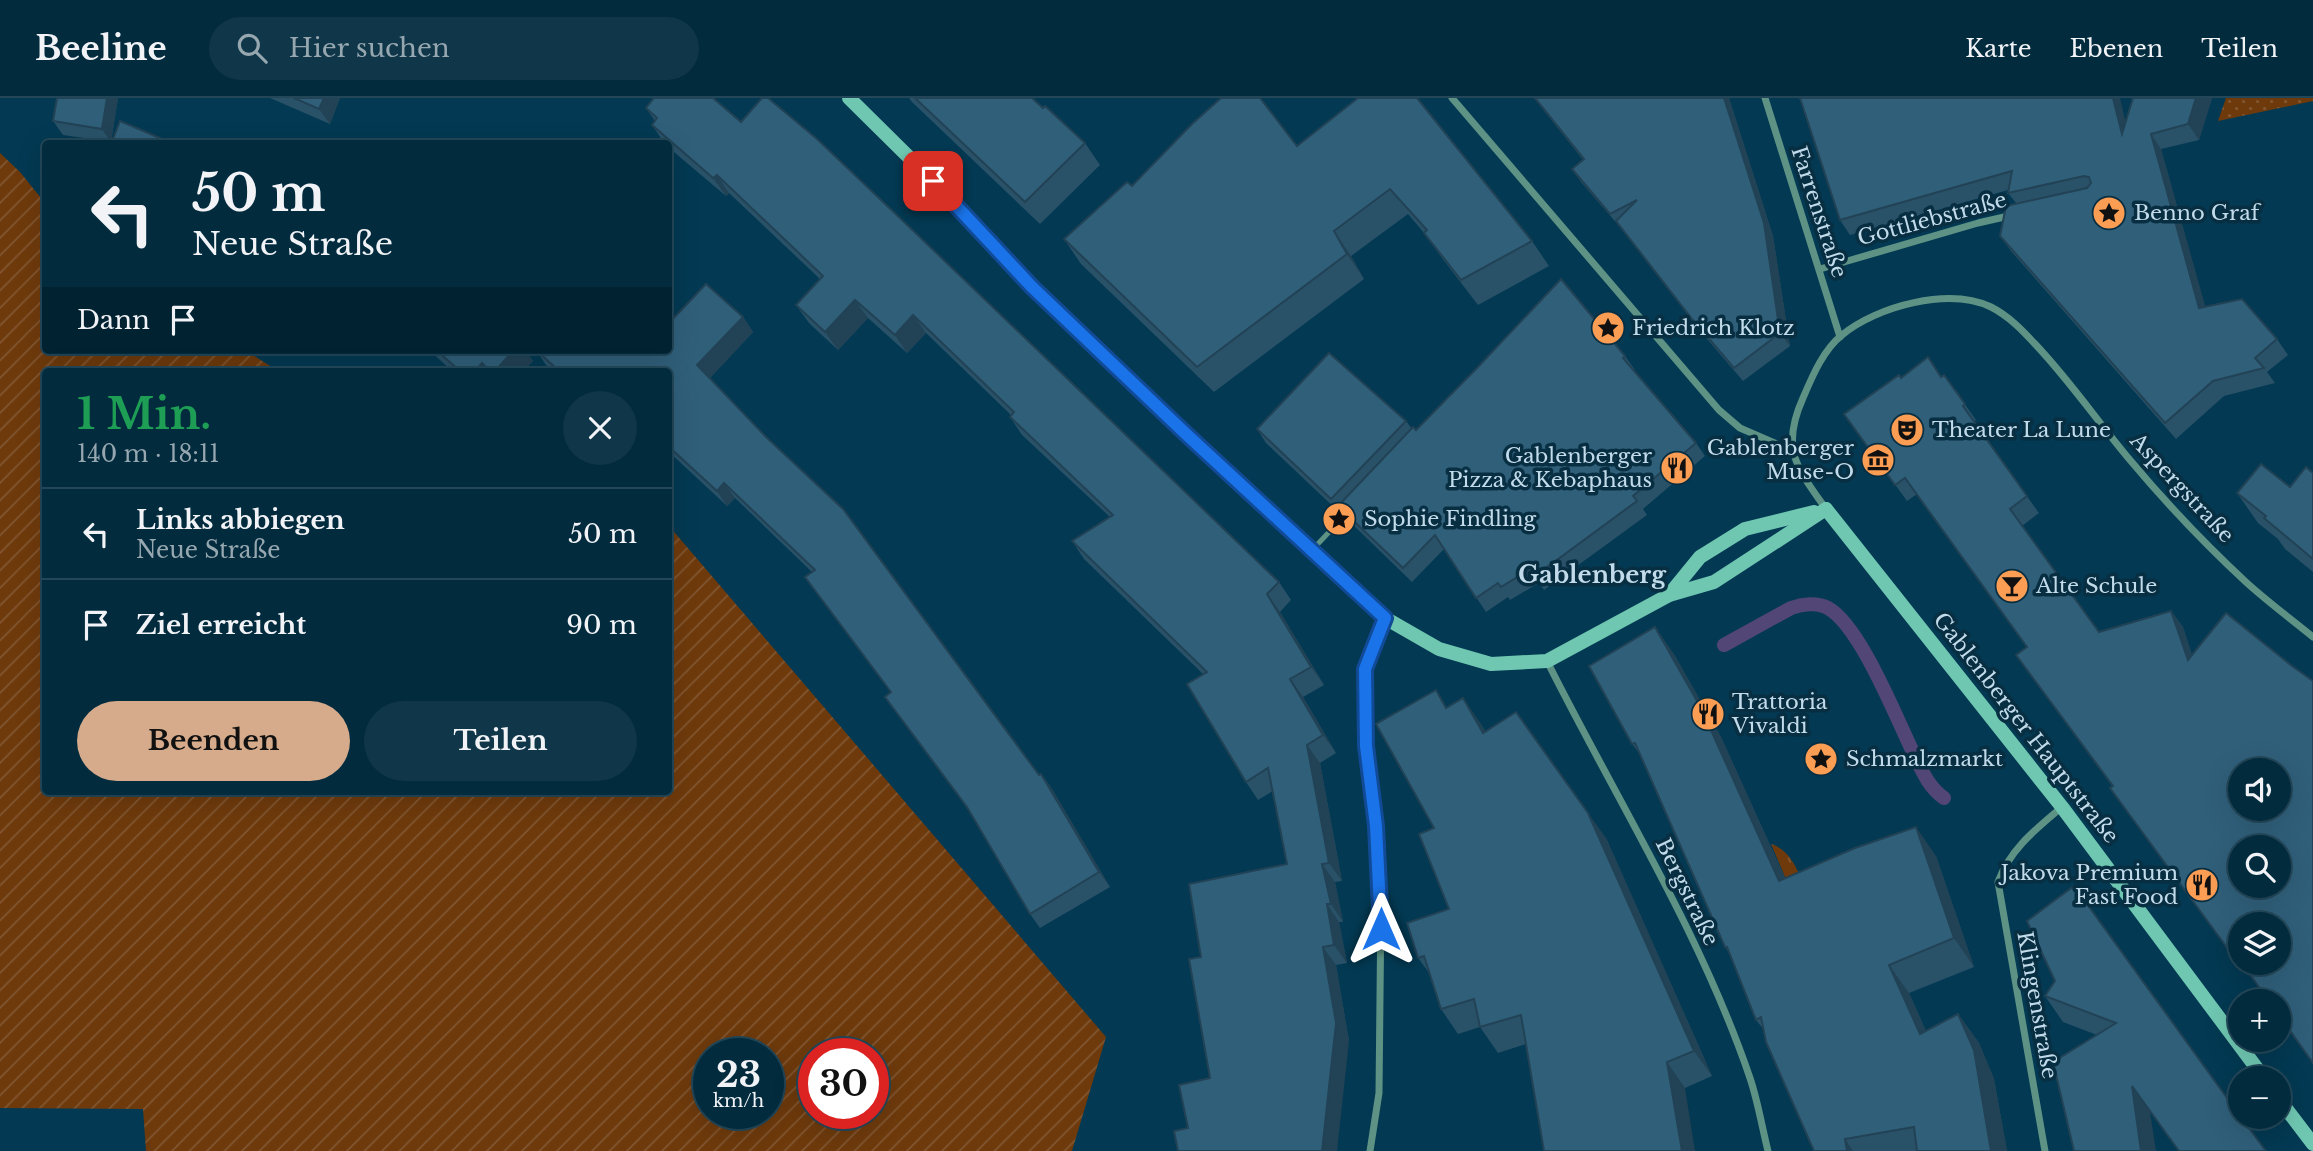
<!DOCTYPE html>
<html lang="de">
<meta charset="utf-8">
<style>
:root{--surface:#022b3e;--page:#103749;--text:#f1f3f6;--muted:#96a7b0;--line:#234758;--accent:#d6ab8b}
body{margin:0;font-family:"Libre Baskerville",serif;background:var(--page);color:var(--text);height:100vh;display:flex;flex-direction:column;font-size:26px;white-space:nowrap}
*{box-sizing:border-box;margin:0}
p{font-size:23px;color:var(--muted)}
.icon{flex:none;width:38px;height:38px;fill:none;stroke:currentColor;stroke-width:2;stroke-linecap:round;stroke-linejoin:round}
.map{position:relative;flex:1;overflow:hidden}
.details{position:absolute;left:42px;top:270px;width:630px;height:427px;display:flex;flex-direction:column;background:var(--surface);border-radius:7px;box-shadow:0 7px 28px #0002,0 0 0 2px var(--line)}
.details>*{flex:none}
.top-card{position:absolute;left:42px;top:42px;width:630px;height:214px;border-radius:7px;box-shadow:0 7px 28px #0002,0 0 0 2px var(--line);background:#022b3e;color:var(--text);overflow:hidden}
.fabs{position:absolute;left:2228px;top:660px;display:grid;gap:14px}
.fabs a{display:grid;place-items:center;width:63px;height:63px;border-radius:50%;background:var(--surface);box-shadow:0 7px 28px #0002,0 0 0 2px var(--line);font-size:35px}
.speed{position:absolute;left:693px;top:940px;display:flex;gap:14px;font-size:35px;font-weight:700;text-align:center}
.speed>*{display:grid;place-content:center;width:91px;height:91px;border-radius:50%;background:var(--surface);box-shadow:0 7px 28px #0002,0 0 0 2px var(--line);line-height:1}
.speed small{font-size:18px;font-weight:400}
.speed .limit{border:10px solid #d22;background:#fff;color:#111}
.pin{position:absolute;display:grid;place-items:center;width:60px;height:60px;color:#fff;margin:-30px;border-radius:14px;box-shadow:0 4px 10px #0006}
.me{position:absolute;width:77px;margin:-38px;rotate:0deg;stroke-linejoin:round;filter:drop-shadow(0 0 5px #0008)}
.turn{display:flex;align-items:center;gap:24px;height:147px;padding:0 35px;font-size:32px}
.turn .icon{width:91px;height:91px;stroke-width:2.5}
.turn b{display:block;font-size:49px;line-height:60px}
.then{display:flex;align-items:center;height:66px;padding:0 35px;background:#0003;gap:14px;font-size:26px}
.round{display:grid;place-items:center;flex:none;width:74px;height:74px;border-radius:37px;background:var(--page)}
.overview{display:flex;align-items:center;justify-content:space-between;height:119px;padding:0 35px}
h1{font-size:42px;font-weight:700;line-height:52px;color:#1e9e55}
.cta{display:flex;gap:14px;margin-top:auto;padding:14px 35px}
.cta a{flex:1;height:80px;border-radius:42px;background:var(--accent);color:#111;font-size:28px;font-weight:700;line-height:80px;text-align:center}
.cta a+a{background:var(--page);color:var(--text)}
ul{padding:0;list-style:none}
li{display:flex;align-items:center;gap:21px;height:91px;padding:0 35px;border-top:2px solid var(--line)}
li div{flex:1}
li b{display:block;font-size:26px}
li em{font-style:normal}
header{display:flex;align-items:center;gap:42px;box-sizing:border-box;height:98px;padding:0 35px;background:var(--surface);border-bottom:2px solid var(--line)}
header strong{font-size:33px}
nav{display:flex;gap:38px;margin-inline-start:auto;font-size:24px}
.search{width:490px;height:63px;background:var(--page);display:flex;align-items:center;gap:18px;box-sizing:border-box;padding:0 24px;border-radius:38px;color:var(--muted);font-size:26px}
.map>svg:first-child{display:block}
</style>
<header>
<strong>Beeline</strong>
<div class="search"><svg class="icon" aria-label="search" viewBox="0 0 24 24"><circle cx="10" cy="10" r="6"/><path d="M15 15l6 6"/></svg>Hier suchen</div>
<nav><a>Karte</a><a>Ebenen</a><a>Teilen</a></nav>
</header>
<div class="map">
<svg width="2313" height="1053" viewBox="0 0 2313 1053">
<defs>
<pattern id="grass-tufts" width="24" height="20" patternUnits="userSpaceOnUse" patternTransform="scale(1.75)"><rect width="24" height="20" fill="#6e3a0c"/><path d="M3 7l-1-3M5 7V3M7 7l1-3M15 17l-1-3M17 17v-4M19 17l1-3" fill="none" stroke="#815630"/></pattern>
<pattern id="park-dots" width="8" height="8" patternUnits="userSpaceOnUse" patternTransform="scale(1.75)"><rect width="8" height="8" fill="#6e3a0c"/><path d="M2 2h.1M6 6h.1" fill="none" stroke="#815630" stroke-width="1.8" stroke-linecap="round"/></pattern>
<pattern id="garden-furrows" width="10" height="10" patternUnits="userSpaceOnUse" patternTransform="scale(1.75)"><rect width="10" height="10" fill="#6e3a0c"/><path d="M-1 1l2-2M0 10L10 0M9 11l2-2" fill="none" stroke="#815630"/></pattern>
</defs>
<rect width="100%" height="100%" fill="#033952"/>
<path fill="url(#grass-tufts)" d="M1771 746C1795 753 1802 785 1812 807L1799 812Z"/>
<path fill="url(#park-dots)" d="M2226 0H2313V3L2218 23Z"/>
<path fill="url(#garden-furrows)" fill-rule="evenodd" d="M0 55 20 74 45 105 46 252H245L278 273H46V693H668L669 428 1106 939 1072 1053H146L143 1011 0 1010ZM709 956H768V1015H709ZM814 956H873V1015H814Z"/>
<g fill="none" stroke-linecap="round" stroke-linejoin="round">
<path stroke="#514676" stroke-width="14" d="M1724 547 1791 510C1802 506 1817 504 1828 510 1860 528 1895 617 1912 652 1921 670 1927 688 1944 700"/>
<path stroke="#5d9284" stroke-width="5" d="M1313 451 1350 412"/>
<g stroke="#5d9284" stroke-width="7">
<path d="M1452 0 1719 312 1740 330 1791 352"/>
<path d="M1765 0 1840 239"/>
<path d="M1820 171 1978 125 2013 117"/>
<path d="M1826 411C1797 370 1780 351 1803 300 1812 279 1823 252 1842 237 1877 208 1949 189 1991 209 2009 218 2023 233 2036 247 2070 283 2098 324 2130 362 2166 405 2206 447 2247 485 2268 504 2291 521 2313 539"/>
<path d="M1547 563C1616 701 1700 833 1750 980 1758 1004 1762 1029 1768 1053"/>
<path d="M1370 1053 1379 995 1381 804 1376 728 1366 648 1365 571 1385 520"/>
<path d="M2045 1053 1998 784C2010 751 2036 731 2062 709"/>
</g>
<g stroke="#6fc7b1" stroke-width="14">
<path d="M849 0 933 83 1032 189 1203 352 1385 520 1439 551 1491 566 1547 563 1669 497 1714 484 1826 411"/>
<path d="M1826 411 2062 709 2264 980"/>
<path d="M1669 497 1700 459 1745 431 1814 414"/>
<path d="M2278 1000 2313 1046"/>
</g>
</g>
<g fill="#295269" fill-rule="evenodd">
<path d="M118 0 111 44 63 37 53 23Z"/>
<path d="M270 0H340L330 26Z"/>
<path d="M909 0H1032L1085 45 1100 67 1040 126 912 4Z"/>
<path d="M1534 0H1729L1773 138 1790 248 1743 283 1701 234 1620 129 1581 84 1572 71 1583 62Z"/>
<path d="M2212 0 2199 42 2161 51 2205 209 2277 241 2288 257 2267 274 2275 285 2224 298 2176 341 2011 153 2000 138 2016 105 2008 95V92L1850 137 1840 122 2126 24Z"/>
<path d="M646 10 741 24 1279 484 1291 502 1280 514 1324 587 1303 599 1336 655 1320 665 1342 783 1335 784 1343 824H1339L1347 865 1336 867 1349 943 1188 1030 1210 980 1201 859 1287 766 1273 693 1258 702 1246 684 1203 576 1084 461 1072 443 1110 419 1022 337 1010 319 1011 317 926 235 907 255 868 220 838 252 809 225 796 207 820 181 729 95 726 98 668 49V46H665L652 27 655 23Z"/>
<path d="M1297 48 1532 143 1549 168 1478 207 1442 160 1424 135 1408 116 1351 158 1364 181 1214 294 1081 166 1064 141 1132 88Z"/>
<path d="M743 219 753 234 710 280 1039 677 1041 676 1052 691 1110 789 1040 830 1030 816 969 713 885 599 891 594 805 479 812 474 735 400 727 408 668 353V273H553L546 267 536 252H668Z"/>
<path d="M429 252H525L533 263 523 273H452Z"/>
<path d="M1625 258 1635 272H1634L1696 345 1705 358 1643 411 1647 417 1544 492 1539 485 1510 502 1508 499 1486 514 1444 451 1412 484 1348 422 1342 413 1340 415 1266 345 1257 331 1406 323 1412 331 1416 332Z"/>
<path d="M1928 259 1941 279 1944 277 1976 322 1974 324 2039 415 2022 428 2099 534 2171 513 2183 529 2192 557 2226 515 2292 568 2313 583V965L2278 917V903H2269L2242 866 2240 868 2122 706 2110 690 2112 688 2016 557 2027 549 1917 396 1907 403 1844 316 1899 277 1901 280ZM2240 672H2278V710H2240ZM2240 749H2278V788H2240ZM2240 826H2278V864H2240Z"/>
<path d="M2313 375V474L2285 451 2278 441 2258 425 2237 395 2290 389Z"/>
<path d="M1655 529 1675 558 1721 639 1785 780 1936 758 1974 869 1909 895 1926 933 1958 916 1979 945 1994 981 2007 1053H1814L1764 932 1756 922 1730 856 1725 849 1642 659 1632 646Z"/>
<path d="M1448 609 1481 626 1485 633 1606 740 1712 978 1685 990 1526 946 1498 955 1480 929 1458 936 1441 911 1430 876 1418 860 1449 811 1434 730Z"/>
<path d="M2074 788 2150 1014 2097 937 2063 924 2045 898 2055 883Z"/>
</g>
<g fill="#224255">
<path d="M107 0H118L111 44 102 31Z"/>
<path d="M324 0H340L330 26 319 11Z"/>
<path d="M1724 0H1729L1773 138 1790 248 1780 235Z"/>
<path d="M2113 0H2120L2132 52 2122 36Z"/>
<path d="M2196 0H2212L2199 42 2188 26Z"/>
<path d="M2151 36 2161 51 2210 225 2199 210Z"/>
<path d="M717 77 729 95 726 98 713 80Z"/>
<path d="M1334 133 1351 158 1364 181 1347 156Z"/>
<path d="M855 202 868 220 838 252 825 234Z"/>
<path d="M913 217 926 235 907 255 895 237Z"/>
<path d="M743 219 753 234 708 282 697 267Z"/>
<path d="M514 252H525L533 263 523 273H495Z"/>
<path d="M482 265 487 273H475Z"/>
<path d="M724 385 735 400 727 408 717 393Z"/>
<path d="M1267 496 1280 514 1324 587 1311 569Z"/>
<path d="M2171 513 2183 529 2199 579 2188 562Z"/>
<path d="M1655 529 1675 558 1721 639 1799 812 1779 783Z"/>
<path d="M1290 581 1303 599 1336 655 1323 637Z"/>
<path d="M1463 600 1481 626 1500 660 1483 635Z"/>
<path d="M1307 647 1320 665 1342 783 1329 765Z"/>
<path d="M1041 676 1052 691 1110 789 1099 774Z"/>
<path d="M1588 715 1606 740 1712 978 1694 953Z"/>
<path d="M1916 729 1936 758 1974 869 1954 840Z"/>
<path d="M1322 766 1335 784 1343 824 1331 806Z"/>
<path d="M1327 806 1339 824 1347 865 1334 847Z"/>
<path d="M1323 849 1336 867 1349 943 1337 1053H1322Z"/>
<path d="M1889 867 1909 895 1940 965 1920 936Z"/>
<path d="M1958 916 1979 945 1994 981 2007 1053H1991Z"/>
<path d="M1667 964 1685 990 1695 1053H1682Z"/>
<path d="M2132 988 2150 1014 2156 1053H2141Z"/>
<path d="M1845 1041 1853 1053H1847Z"/>
</g>
<g fill="#305f7a" stroke="#224255" stroke-width="2" fill-rule="evenodd">
<path d="M57 0H107L102 31 53 23Z"/>
<path d="M294 0H324L319 11Z"/>
<path d="M654 0H713L741 24 762 0H768L817 41 902 122 1279 484 1267 496 1311 569 1290 581 1323 637 1307 647 1329 765 1322 766 1331 806H1327L1334 847 1323 849 1336 925 1322 1053H1178L1174 1033 1188 1030 1179 987 1210 980 1189 861 1201 859 1189 786 1287 766 1268 670 1246 684 1187 586 1207 574 1072 443 1113 417 1010 319 1014 314 913 217 895 237 855 202 825 234 796 207 823 178 717 77 713 80 652 27 657 20 646 10Z"/>
<path d="M915 0H1032L1043 10 1045 8 1085 45 1025 104Z"/>
<path d="M1221 0H1260L1297 48 1358 0H1417L1532 143 1461 182 1424 135 1427 132 1390 91 1334 133 1347 156 1197 269 1064 141 1127 84 1132 88 1192 26Z"/>
<path d="M1535 0H1724L1764 125 1780 235 1734 270 1692 221 1616 123 1637 102 1610 116 1572 71 1584 61Z"/>
<path d="M1800 0H2113L2122 36 2133 0H2196L2188 26 2151 36 2199 210 2242 201 2277 241 2255 260 2264 270 2213 283 2165 325 2000 138 2006 108 2087 90 2091 85 2089 79 2084 78 2008 95 2012 73 1840 122Z"/>
<path d="M120 23 174 46H111Z"/>
<path d="M1561 181 1625 258 1623 260 1696 345 1633 398 1637 403 1535 478 1530 471 1501 489 1498 485 1476 500 1435 437 1403 470 1338 408 1413 329 1416 332 1477 270Z"/>
<path d="M706 186 743 219 697 267 766 339 843 411 1039 677 1041 676 1099 774 1030 816 967 709 885 599 891 594 805 479 815 472 724 385 717 393 668 348V273H559L536 252H668V226Z"/>
<path d="M436 252H514L495 273H490L482 265 475 273H460Z"/>
<path d="M1329 255 1406 323 1331 401 1257 331Z"/>
<path d="M1928 259 1941 279 1944 277 1965 306 1963 308 2027 398 2010 411 2099 534 2171 513 2188 562 2226 515 2292 568 2313 583V965L2278 916V903H2269L2241 864H2278V826H2240V863L2230 850 2228 851 2110 690 2113 688 2016 557 2027 549 1905 380 1895 387 1844 316 1899 277 1901 280ZM2240 672H2278V710H2240ZM2240 749H2278V788H2240Z"/>
<path d="M2261 366 2290 389 2306 369 2313 375V461L2264 420 2266 418 2237 395Z"/>
<path d="M1655 529 1701 610 1779 783 1855 750 1916 729 1954 840 1889 867 1920 936 1958 916 1974 952 1991 1053H1917L1914 1029 1845 1041 1847 1053H1814L1766 944 1761 919 1756 922 1727 849H1725L1635 645 1632 646 1589 568Z"/>
<path d="M1436 592 1446 610 1463 600 1483 635 1516 614 1588 715 1694 953 1667 964 1682 1053H1544L1521 917 1480 929 1474 901 1441 911 1424 858 1418 860 1407 825 1449 811 1419 736 1434 730 1376 626Z"/>
<path d="M2074 788 2240 1018 2266 1053H2179L2132 988 2141 1053H2074L2053 964 2116 925 2045 898 2055 883 2027 823Z"/>
</g>
<g fill="none" stroke-linecap="round" stroke-linejoin="round">
<defs>
<path id="route" d="M933 83 1032 189 1185 335 1385 520 1365 571 1366 648 1376 728 1381 831"/>
</defs>
<use href="#route" stroke="#114b97" stroke-width="18"/>
<use href="#route" stroke="#1a73e8" stroke-width="12"/>
</g>
<defs>
<symbol id="sight-disc" viewBox="-11 -11 22 22"><circle r="9.5" fill="#fc9d54" stroke="#082e42"/><path d="M0-6L1.8-2.2L6-1.7L2.9 1.2L3.7 5.4L0 3.3L-3.7 5.4L-2.9 1.2L-6-1.7L-1.8-2.2Z" fill="#111"/></symbol>
<symbol id="theatre-disc" viewBox="-11 -11 22 22"><circle r="9.5" fill="#fc9d54" stroke="#082e42"/><path d="M-5-5.5Q0-4 5-5.5V0Q5 5 0 6Q-5 5-5 0ZM-3.3-2.5H-1v1.5H-3.3ZM1-2.5H3.3v1.5H1ZM-2.8 1Q0 5.5 2.8 1Z" fill="#111"/></symbol>
<symbol id="museum-disc" viewBox="-11 -11 22 22"><circle r="9.5" fill="#fc9d54" stroke="#082e42"/><path d="M0-6L6-3V-2H-6V-3ZM-5-1h2V3h-2ZM-1-1h2V3h-2ZM3-1h2V3H3ZM-6 4H6V6H-6Z" fill="#111"/></symbol>
<symbol id="restaurant-disc" viewBox="-11 -11 22 22"><circle r="9.5" fill="#fc9d54" stroke="#082e42"/><path d="M-5-6h1v4h1v-4h1v4h1v-4h1v5L-1.5 .5V6h-2V.5L-5-1ZM5-6V6H3V1.5H1.5Q1.5-4 5-6Z" fill="#111"/></symbol>
<symbol id="bar-disc" viewBox="-11 -11 22 22"><circle r="9.5" fill="#fc9d54" stroke="#082e42"/><path d="M-6-5H6L.8 .8V4.5H3.5V6h-7V4.5H-.8V.8Z" fill="#111"/></symbol>
</defs>
<g fill-rule="evenodd">
<use href="#sight-disc" x="2090" y="96" width="38" height="38"/>
<use href="#sight-disc" x="1589" y="211" width="38" height="38"/>
<use href="#theatre-disc" x="1888" y="313" width="38" height="38"/>
<use href="#museum-disc" x="1859" y="343" width="38" height="38"/>
<use href="#restaurant-disc" x="1658" y="351" width="38" height="38"/>
<use href="#sight-disc" x="1320" y="402" width="38" height="38"/>
<use href="#bar-disc" x="1993" y="469" width="38" height="38"/>
<use href="#restaurant-disc" x="1689" y="597" width="38" height="38"/>
<use href="#sight-disc" x="1802" y="642" width="38" height="38"/>
<use href="#restaurant-disc" x="2183" y="768" width="38" height="38"/>
</g>
<g text-anchor="middle" stroke-width="7" stroke-linejoin="round" paint-order="stroke">
<g font-size="21" fill="#c2dbea" stroke="#082e42">
<text transform="translate(1819 114) rotate(72)" y="7">Farrenstraße</text>
<text transform="translate(1932 121) rotate(-15)" y="7">Gottliebstraße</text>
<text transform="translate(2182 390) rotate(47)" y="7">Aspergstraße</text>
<text transform="translate(2026 630) rotate(52)" y="7">Gablenberger Hauptstraße</text>
<text transform="translate(1687 794) rotate(64)" y="7">Bergstraße</text>
<text transform="translate(2037 907) rotate(80)" y="7">Klingenstraße</text>
</g>
<g font-size="21" fill="#c2dbea" stroke="#082e42" text-anchor="start">
<text x="2134" y="122">Benno Graf</text>
<text x="1632" y="237">Friedrich Klotz</text>
<text x="1932" y="339">Theater La Lune</text>
<text x="1854" y="357" text-anchor="end">Gablenberger<tspan x="1854" dy="24">Muse-O</tspan></text>
<text x="1652" y="365" text-anchor="end">Gablenberger<tspan x="1652" dy="24">Pizza &amp; Kebaphaus</tspan></text>
<text x="1364" y="428">Sophie Findling</text>
<text x="2036" y="495">Alte Schule</text>
<text x="1732" y="611">Trattoria<tspan x="1732" dy="24">Vivaldi</tspan></text>
<text x="1846" y="668">Schmalzmarkt</text>
<text x="2178" y="782" text-anchor="end">Jakova Premium<tspan x="2178" dy="24">Fast Food</tspan></text>
</g>
<g font-size="24" font-weight="bold" fill="#c2dbea" stroke="#082e42">
<text x="1592" y="485">Gablenberg</text>
</g>
</g>
</svg>
<div class="fabs">
<a><svg class="icon" aria-label="sound" viewBox="0 0 24 24"><path d="M4 9h4l5-4v14l-5-4H4zM17 9q2 3 0 6"/></svg></a>
<a><svg class="icon" aria-label="search" viewBox="0 0 24 24"><circle cx="10" cy="10" r="6"/><path d="M15 15l6 6"/></svg></a>
<a><svg class="icon" aria-label="layers" viewBox="0 0 24 24"><path d="M12 4l9 5-9 5-9-5zM3 14l9 5 9-5"/></svg></a>
<a>+</a>
<a>−</a>
</div>
<div class="speed"><div>23<small>km/h</small></div><div class="limit">30</div></div>
<div class="pin" style="left:933px;top:83px;background:#d93025"><svg class="icon" aria-label="arrive" viewBox="0 0 24 24"><path d="M6 21V4h12l-3 4 3 4H6"/></svg></div>
<svg class="me" style="left:1381px;top:831px" viewBox="-20 -20 40 40"><path d="M0-17L14 15 0 8-14 15z" fill="#1a73e8" stroke="#fff" stroke-width="4"/></svg>
<div class="top-card">
<div class="turn"><svg class="icon" aria-label="left" viewBox="0 0 24 24"><path d="M17 20v-9H6M10 6l-5 5 5 5"/></svg><div><b>50 m</b>Neue Straße</div></div>
<div class="then">Dann<svg class="icon" aria-label="arrive" viewBox="0 0 24 24"><path d="M6 21V4h12l-3 4 3 4H6"/></svg></div>
</div>
<section class="details">
<div class="overview"><div><h1>1 Min.</h1><p>140 m · 18:11</p></div><a class="round"><svg class="icon" aria-label="close" viewBox="0 0 24 24"><path d="M6 6l12 12M18 6L6 18"/></svg></a></div>
<ul>
<li><svg class="icon" aria-label="left" viewBox="0 0 24 24"><path d="M17 20v-9H6M10 6l-5 5 5 5"/></svg><div><b>Links abbiegen</b><p>Neue Straße</p></div><em>50 m</em></li>
<li><svg class="icon" aria-label="arrive" viewBox="0 0 24 24"><path d="M6 21V4h12l-3 4 3 4H6"/></svg><div><b>Ziel erreicht</b></div><em>90 m</em></li>
</ul>
<div class="cta"><a>Beenden</a><a>Teilen</a></div>
</section>
</div>
